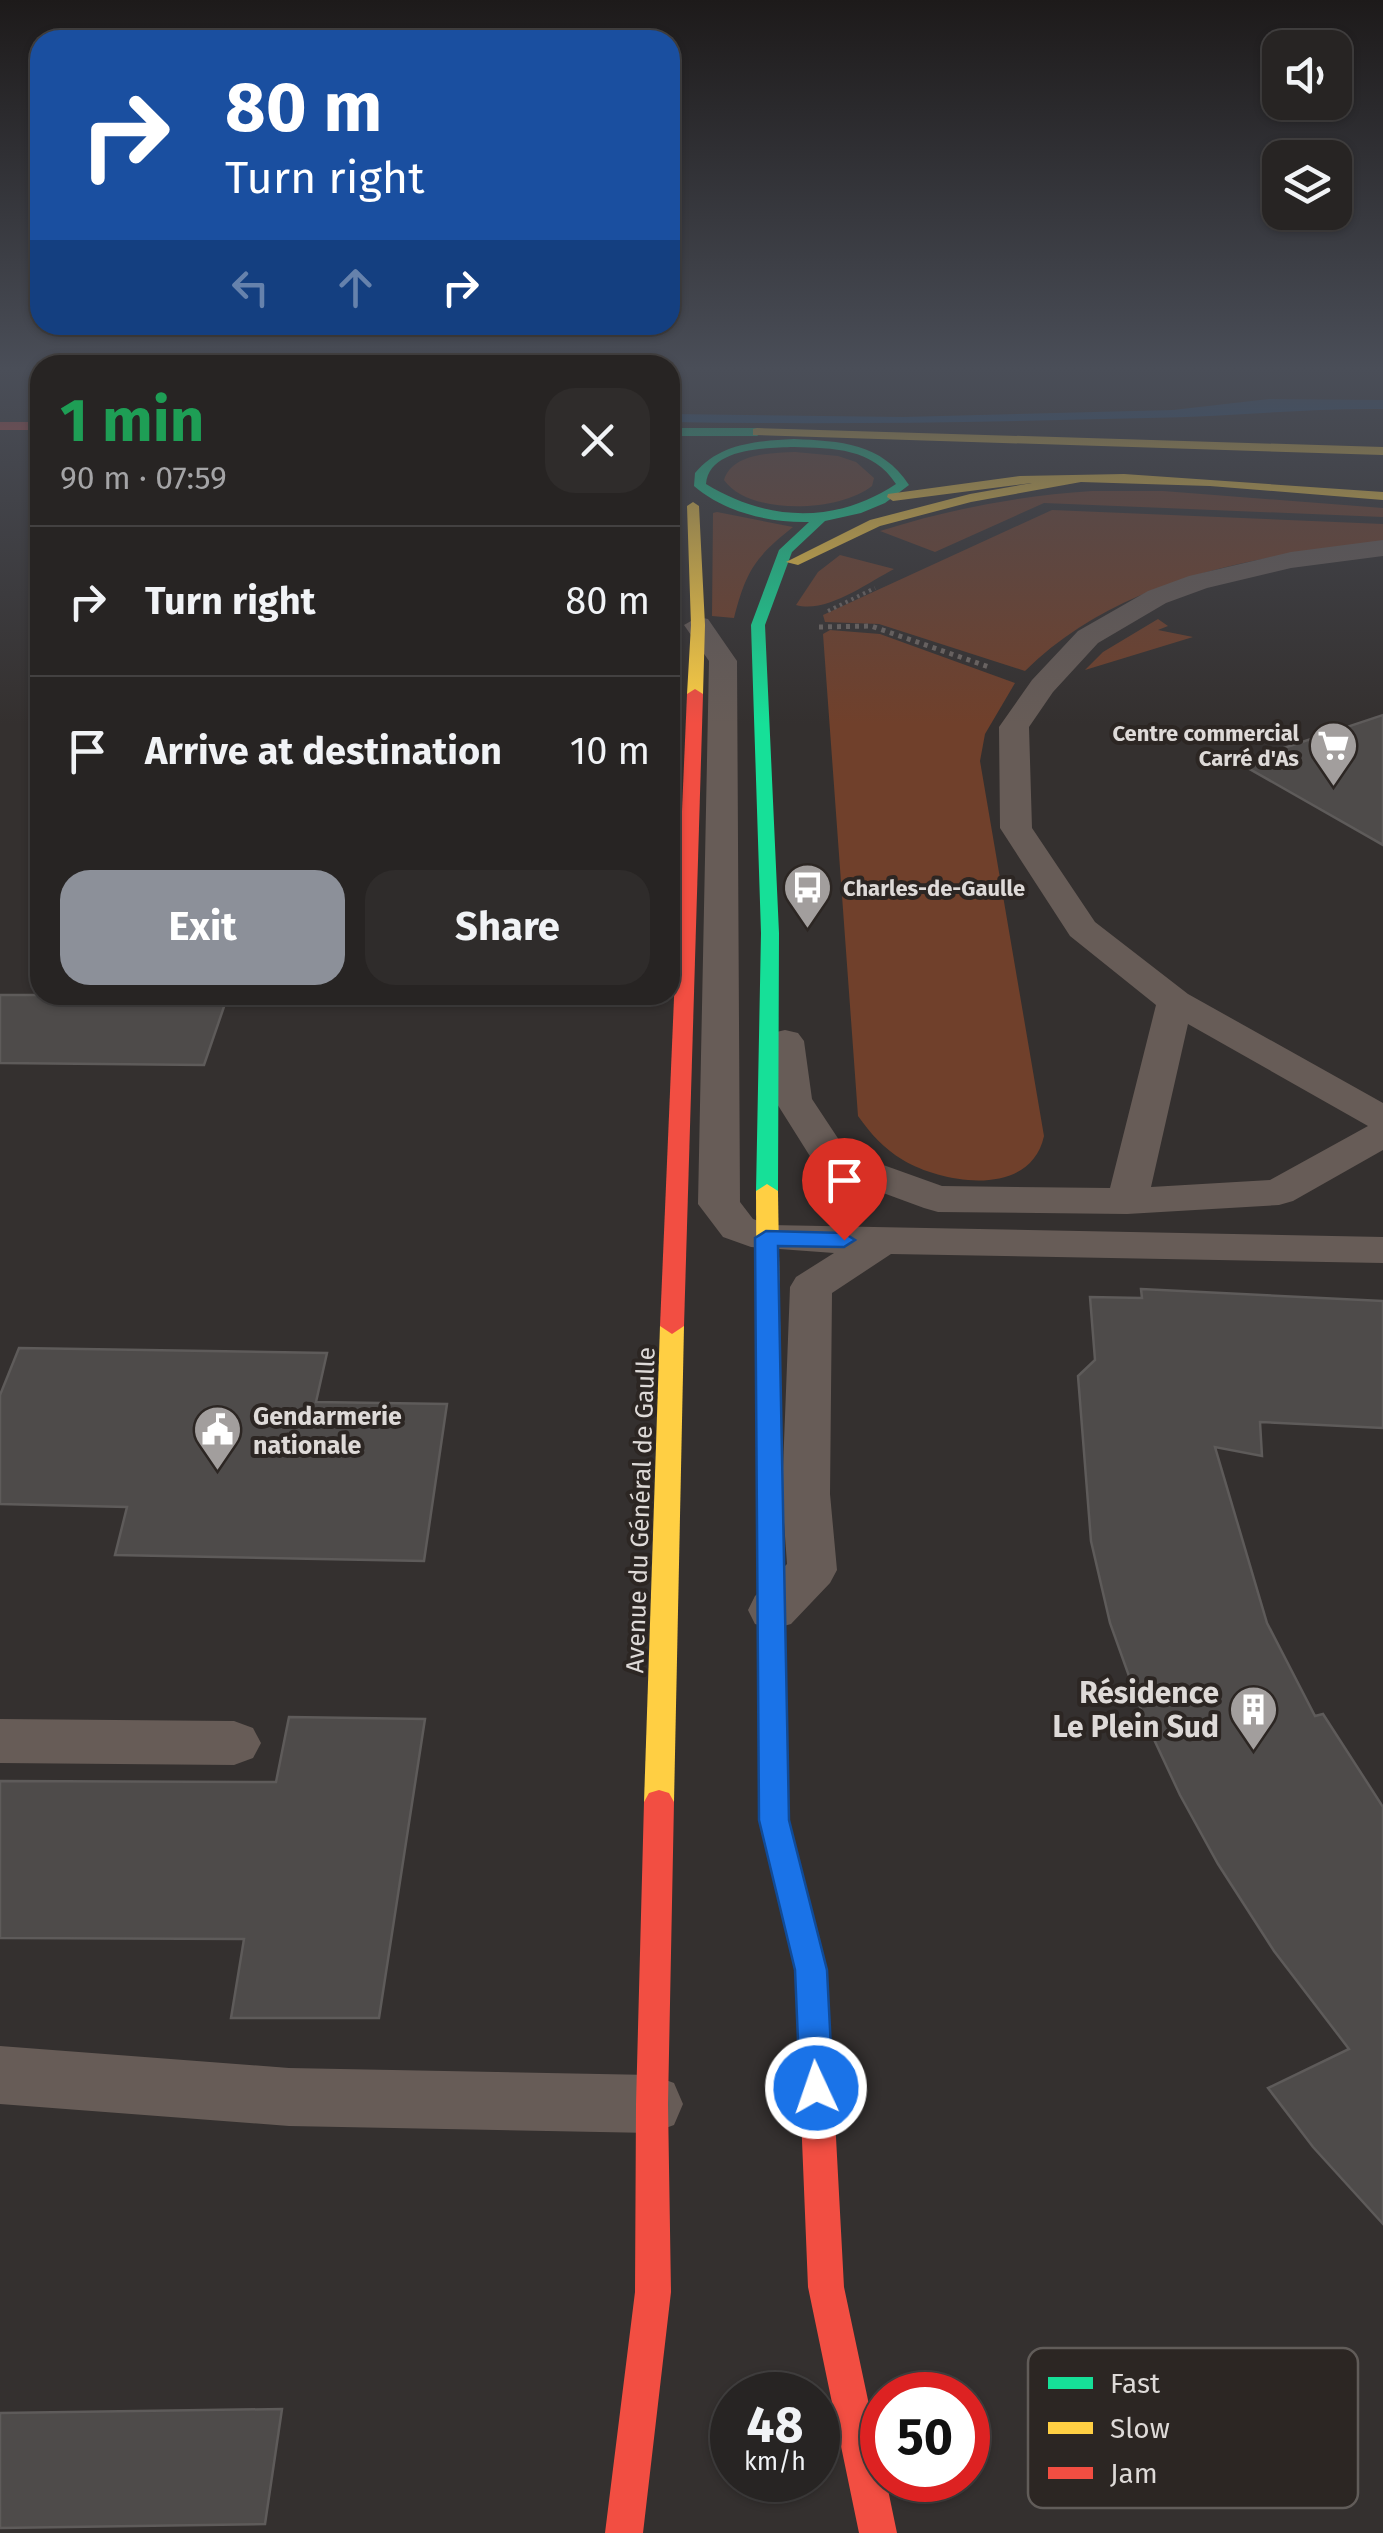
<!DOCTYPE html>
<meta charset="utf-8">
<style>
:root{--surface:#272423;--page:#2f2c2b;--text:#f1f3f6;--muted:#a4a4a6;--line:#434141;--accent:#8c9099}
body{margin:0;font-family:"Fira Sans",sans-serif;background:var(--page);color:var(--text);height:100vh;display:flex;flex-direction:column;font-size:38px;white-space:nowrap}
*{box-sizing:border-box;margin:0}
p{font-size:32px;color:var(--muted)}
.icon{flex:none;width:55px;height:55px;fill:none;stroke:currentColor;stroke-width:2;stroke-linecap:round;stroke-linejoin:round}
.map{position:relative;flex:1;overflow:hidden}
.side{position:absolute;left:30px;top:355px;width:650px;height:650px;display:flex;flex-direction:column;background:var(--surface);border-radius:30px;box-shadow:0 2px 8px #0004,0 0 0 2px var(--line)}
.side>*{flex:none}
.guide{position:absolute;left:30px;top:30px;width:650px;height:305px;border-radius:30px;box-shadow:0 2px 8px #0004,0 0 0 2px var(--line);background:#1a4fa0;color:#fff;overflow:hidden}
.buttons{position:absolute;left:1262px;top:30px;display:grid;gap:20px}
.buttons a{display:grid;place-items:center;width:90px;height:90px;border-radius:20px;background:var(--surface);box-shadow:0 2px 8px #0004,0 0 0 2px var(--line);font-size:50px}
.speed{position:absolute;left:710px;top:2372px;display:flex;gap:20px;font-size:50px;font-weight:700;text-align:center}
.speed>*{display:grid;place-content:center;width:130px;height:130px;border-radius:50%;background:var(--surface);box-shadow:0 2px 8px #0004,0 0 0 2px var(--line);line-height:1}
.speed small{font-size:25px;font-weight:400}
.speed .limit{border:15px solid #d22;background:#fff;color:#111}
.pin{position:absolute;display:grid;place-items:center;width:85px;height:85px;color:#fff;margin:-102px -42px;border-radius:50% 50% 50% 0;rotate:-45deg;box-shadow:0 0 10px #0007}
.pin .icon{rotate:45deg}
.me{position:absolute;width:110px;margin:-55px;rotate:357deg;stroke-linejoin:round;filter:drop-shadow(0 0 8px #0008)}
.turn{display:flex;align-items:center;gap:35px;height:210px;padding:0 30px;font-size:45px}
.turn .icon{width:130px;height:130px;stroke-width:2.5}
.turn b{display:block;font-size:70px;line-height:85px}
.lanes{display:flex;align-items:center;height:95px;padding:0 30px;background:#0003;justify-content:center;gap:50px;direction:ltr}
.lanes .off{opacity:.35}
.round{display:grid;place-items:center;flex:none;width:105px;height:105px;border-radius:30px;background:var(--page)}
.summary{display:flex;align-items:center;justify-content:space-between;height:170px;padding:0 30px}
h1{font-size:60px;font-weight:700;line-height:75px;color:#1e9e55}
.primary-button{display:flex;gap:20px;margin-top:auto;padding:20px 30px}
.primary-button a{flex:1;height:115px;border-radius:30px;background:var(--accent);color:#fff;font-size:40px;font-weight:700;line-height:115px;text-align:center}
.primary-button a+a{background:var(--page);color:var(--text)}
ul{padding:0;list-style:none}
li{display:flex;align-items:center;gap:30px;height:150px;padding:0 30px;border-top:2px solid var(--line)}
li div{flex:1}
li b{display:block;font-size:38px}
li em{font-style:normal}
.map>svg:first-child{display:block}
</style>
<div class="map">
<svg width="1383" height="2533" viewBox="0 0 1383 2533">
<rect width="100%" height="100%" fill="#34302f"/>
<g fill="#70402b">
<path d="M795 452 838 456 856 462 874 478 872 486C840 512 749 516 724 480 732 453 771 453 795 452Z"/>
<path d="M1092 491H1163L1383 508V517L1044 503 935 552 880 531C950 509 1018 496 1092 491Z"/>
<path d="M1052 510 1383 524V542C1257 555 1119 578 1025 671L879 624 825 622 823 615Z"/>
<path d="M717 512 793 527C755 557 746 571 734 618L712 616 713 513Z"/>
<path d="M840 555 894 569C867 583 826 614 796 605L818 572Z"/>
<path d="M1158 619 1168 626 1158 630 1193 637 1085 670 1103 652Z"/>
<path d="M830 630 880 634 1015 683 985 734 980 761 1044 1136C1031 1197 945 1185 903 1160 883 1148 871 1134 858 1116L823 634Z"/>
</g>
<path fill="#205991" d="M1269 399 1383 400V409C1304 408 1227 417 1148 418 989 422 830 425 670 422V414L903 417 1173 410Z"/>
<g fill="#4e4b4a" stroke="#5e5b5a" stroke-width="2.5">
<path d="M1383 715V845L1239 763Z"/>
<path d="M0 995H228L204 1065 0 1063Z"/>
<path d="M1141 1289 1383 1301V1428L1260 1422 1262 1456 1215 1447 1267 1623 1315 1716 1323 1714 1383 1807V2224L1313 2147 1268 2088 1349 2049 1274 1951 1218 1864 1180 1795 1144 1718 1110 1623 1091 1541 1078 1376 1095 1360 1090 1297 1142 1298Z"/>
<path d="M19 1348 327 1353 316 1402 447 1404 424 1561 115 1555 127 1507 0 1504V1395Z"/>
<path d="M289 1717 425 1719 379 2018H231L244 1939 0 1938V1781L276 1782Z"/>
<path d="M282 2409 265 2524 0 2528V2413Z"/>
</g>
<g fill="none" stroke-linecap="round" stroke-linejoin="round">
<path stroke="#6e6662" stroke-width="4" stroke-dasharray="2.5 4" stroke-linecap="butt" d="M828 611 875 588"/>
<path stroke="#6e6662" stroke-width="5" stroke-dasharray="4 5" stroke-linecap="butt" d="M819 627 871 626 989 667"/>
<g fill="#675c57" fill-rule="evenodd">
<path d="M1383 540V556L1291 568 1207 588 1166 603 1098 643 1053 692 1029 727 1032 828 1095 922 1188 994 1383 1103V1150L1293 1201 1279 1205 1127 1214 938 1212 924 1208 818 1169 774 1099 766 1041 772 1033 785 1030 798 1033 804 1041 812 1099 847 1152 942 1186 1110 1188 1156 1005 1070 936 1000 828 999 727 1032 680 1078 631 1148 591 1189 576 1291 552ZM1188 1024 1368 1126 1270 1180 1151 1187Z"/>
<path d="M698 617 708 619 737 661 740 1202 753 1219 770 1225 1383 1237V1263L891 1254 832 1293 830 1494 837 1570 830 1583 791 1624 773 1629 755 1624 748 1610 755 1596 787 1564 782 1494 790 1287 796 1277 834 1253 751 1247 723 1237 698 1204 709 661 684 625Z"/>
<path d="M0 1719 234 1721 253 1728 261 1743 253 1758 234 1765 0 1763Z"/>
<path d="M0 2046 289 2068 652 2075 674 2083 683 2104 674 2125 652 2133 289 2126 0 2104Z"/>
</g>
<g fill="#16e098" fill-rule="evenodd">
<path d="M670 428H757L763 432 757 436H670Z"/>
<path d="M794 439C840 441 882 443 909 485L885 503 861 513 825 521 792 552 765 625 779 933 778 1191 767 1198 756 1191 761 933 751 625 779 550 809 522C769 523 724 512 694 486L695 473C720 443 757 441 794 439ZM794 447C833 448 873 448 896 484 836 524 768 522 706 484 709 448 766 448 794 447Z"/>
</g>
<g fill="#ffcf43" fill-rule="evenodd">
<path d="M757 428 1383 447V455L753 435V429Z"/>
<path d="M1124 474 1383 492V500L1210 486 1081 482 971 502 880 526 798 565 786 562 870 520 970 494 1032 483 893 501 887 497 888 494 1020 476Z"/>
<path d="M693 502 699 506 705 625 703 694 695 699 687 694 691 625 687 506Z"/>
<path d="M767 1184 778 1191 786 1705 782 1713 772 1716 762 1713 758 1705 756 1191Z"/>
<path d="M672 1318 684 1326 674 1802 669 1811 659 1814 649 1811 644 1802 660 1326Z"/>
</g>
<g fill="#f24e42" fill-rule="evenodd">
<rect x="0" y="422" width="40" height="8"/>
<path d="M695 689 703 694 684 1326 672 1334 660 1326 687 694Z"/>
<path d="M772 1694 782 1697 786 1705 789 1820 827 1969 844 2287 882 2466V2480H886L897 2533H859L808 2287 795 1969 759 1820 758 1705 762 1697Z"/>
<path d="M659 1790 669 1793 674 1802 668 2104 671 2292 643 2533H605L635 2292 636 2104 644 1802 649 1793Z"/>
</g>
</g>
<linearGradient id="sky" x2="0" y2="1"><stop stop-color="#1d1a1a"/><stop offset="0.51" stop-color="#4a4e58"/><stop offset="1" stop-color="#4a4e58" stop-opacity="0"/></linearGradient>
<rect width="1383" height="724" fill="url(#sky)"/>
<path fill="#1a73e8" stroke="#114b97" stroke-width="2.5" d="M766 1231 844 1233 855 1240 844 1247 778 1246 789 1820 827 1970 833 2088 828 2099 816 2104 805 2099 800 2088 795 1970 759 1820 755 1238Z"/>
<defs>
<symbol id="supermarket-pin" viewBox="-11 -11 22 30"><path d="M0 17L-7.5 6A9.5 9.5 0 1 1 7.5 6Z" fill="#a29e9d" stroke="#2c2623"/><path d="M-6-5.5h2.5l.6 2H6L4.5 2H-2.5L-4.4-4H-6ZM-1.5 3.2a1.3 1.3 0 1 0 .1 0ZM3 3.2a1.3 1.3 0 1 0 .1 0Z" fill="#fff"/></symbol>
<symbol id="bus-pin" viewBox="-11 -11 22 30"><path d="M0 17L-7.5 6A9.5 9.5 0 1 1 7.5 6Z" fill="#a29e9d" stroke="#2c2623"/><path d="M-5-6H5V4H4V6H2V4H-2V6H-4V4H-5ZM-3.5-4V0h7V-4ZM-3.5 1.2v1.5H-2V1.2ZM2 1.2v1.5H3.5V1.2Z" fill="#fff"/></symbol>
<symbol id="civic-pin" viewBox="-11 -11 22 30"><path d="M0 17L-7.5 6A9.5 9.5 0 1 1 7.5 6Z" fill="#a29e9d" stroke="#2c2623"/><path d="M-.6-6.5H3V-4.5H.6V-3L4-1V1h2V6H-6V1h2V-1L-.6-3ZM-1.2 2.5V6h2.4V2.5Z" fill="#fff"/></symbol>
<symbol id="building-pin" viewBox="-11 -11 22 30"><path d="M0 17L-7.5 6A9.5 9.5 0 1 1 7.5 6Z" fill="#a29e9d" stroke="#2c2623"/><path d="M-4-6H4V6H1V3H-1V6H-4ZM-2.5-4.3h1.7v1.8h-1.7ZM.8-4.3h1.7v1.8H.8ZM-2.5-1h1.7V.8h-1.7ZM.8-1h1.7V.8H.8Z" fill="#fff"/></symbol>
</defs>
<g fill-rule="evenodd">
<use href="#supermarket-pin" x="1306" y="718" width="55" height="75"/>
<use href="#bus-pin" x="780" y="860" width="55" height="75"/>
<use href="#civic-pin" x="190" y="1402" width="55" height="75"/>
<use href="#building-pin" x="1226" y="1682" width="55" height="75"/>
</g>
<g text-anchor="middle" stroke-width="8" stroke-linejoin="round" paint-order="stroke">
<g font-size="22" font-weight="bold" fill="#dedad8" stroke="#2c2623" text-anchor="end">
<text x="1299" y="741">Centre commercial<tspan x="1299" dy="25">Carré d'As</tspan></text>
<text x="843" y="896" text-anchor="start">Charles-de-Gaulle</text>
</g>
<g font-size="25" font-weight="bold" fill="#dedad8" stroke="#2c2623" text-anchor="start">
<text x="253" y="1425">Gendarmerie<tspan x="253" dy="29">nationale</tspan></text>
</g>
<g font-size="25" fill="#dedad8" stroke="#2c2623">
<text transform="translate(640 1510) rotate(-88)" y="9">Avenue du Général de Gaulle</text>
</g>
<g font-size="30" font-weight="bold" fill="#dedad8" stroke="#2c2623" text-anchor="end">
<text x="1219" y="1703">Résidence<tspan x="1219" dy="34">Le Plein Sud</tspan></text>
</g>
</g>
<rect x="1028" y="2348" width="330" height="160" rx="15" fill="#2c2623" stroke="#615c59" stroke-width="2.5"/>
<rect x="1048" y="2377" width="45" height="12" fill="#16e098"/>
<rect x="1048" y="2422" width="45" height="12" fill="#ffcf43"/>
<rect x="1048" y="2467" width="45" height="12" fill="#f24e42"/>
<g font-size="28" fill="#dedad8">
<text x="1110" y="2393">Fast</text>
<text x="1110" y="2438">Slow</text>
<text x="1110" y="2483">Jam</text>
</g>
</svg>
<div class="buttons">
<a><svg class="icon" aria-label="sound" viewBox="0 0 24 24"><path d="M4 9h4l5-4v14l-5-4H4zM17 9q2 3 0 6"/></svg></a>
<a><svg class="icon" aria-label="layers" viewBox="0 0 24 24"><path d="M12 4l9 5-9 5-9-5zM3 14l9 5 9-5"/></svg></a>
</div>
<div class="speed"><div>48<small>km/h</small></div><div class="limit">50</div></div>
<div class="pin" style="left:844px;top:1240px;background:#d93025"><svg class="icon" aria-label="arrive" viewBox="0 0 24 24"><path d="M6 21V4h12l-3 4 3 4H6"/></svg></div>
<svg class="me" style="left:816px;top:2088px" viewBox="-20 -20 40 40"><circle r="17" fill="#1a73e8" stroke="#fff" stroke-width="3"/><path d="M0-11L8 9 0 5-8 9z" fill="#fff"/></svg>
<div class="guide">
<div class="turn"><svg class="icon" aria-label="right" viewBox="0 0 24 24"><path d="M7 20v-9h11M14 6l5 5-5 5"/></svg><div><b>80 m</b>Turn right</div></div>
<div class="lanes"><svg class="icon off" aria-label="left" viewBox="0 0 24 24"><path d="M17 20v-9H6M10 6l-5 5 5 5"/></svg><svg class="icon off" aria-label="ahead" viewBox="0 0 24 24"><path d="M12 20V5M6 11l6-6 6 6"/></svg><svg class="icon" aria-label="right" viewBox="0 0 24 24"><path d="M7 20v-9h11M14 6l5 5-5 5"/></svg></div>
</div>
<section class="side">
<div class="summary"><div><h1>1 min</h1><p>90 m · 07:59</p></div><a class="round"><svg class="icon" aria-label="close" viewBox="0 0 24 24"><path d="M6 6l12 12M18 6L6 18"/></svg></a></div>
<ul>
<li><svg class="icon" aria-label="right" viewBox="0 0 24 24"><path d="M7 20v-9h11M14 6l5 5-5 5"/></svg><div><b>Turn right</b></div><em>80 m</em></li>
<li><svg class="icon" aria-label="arrive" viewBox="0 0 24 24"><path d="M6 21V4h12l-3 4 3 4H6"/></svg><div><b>Arrive at destination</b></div><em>10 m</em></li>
</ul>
<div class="primary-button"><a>Exit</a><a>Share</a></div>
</section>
</div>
